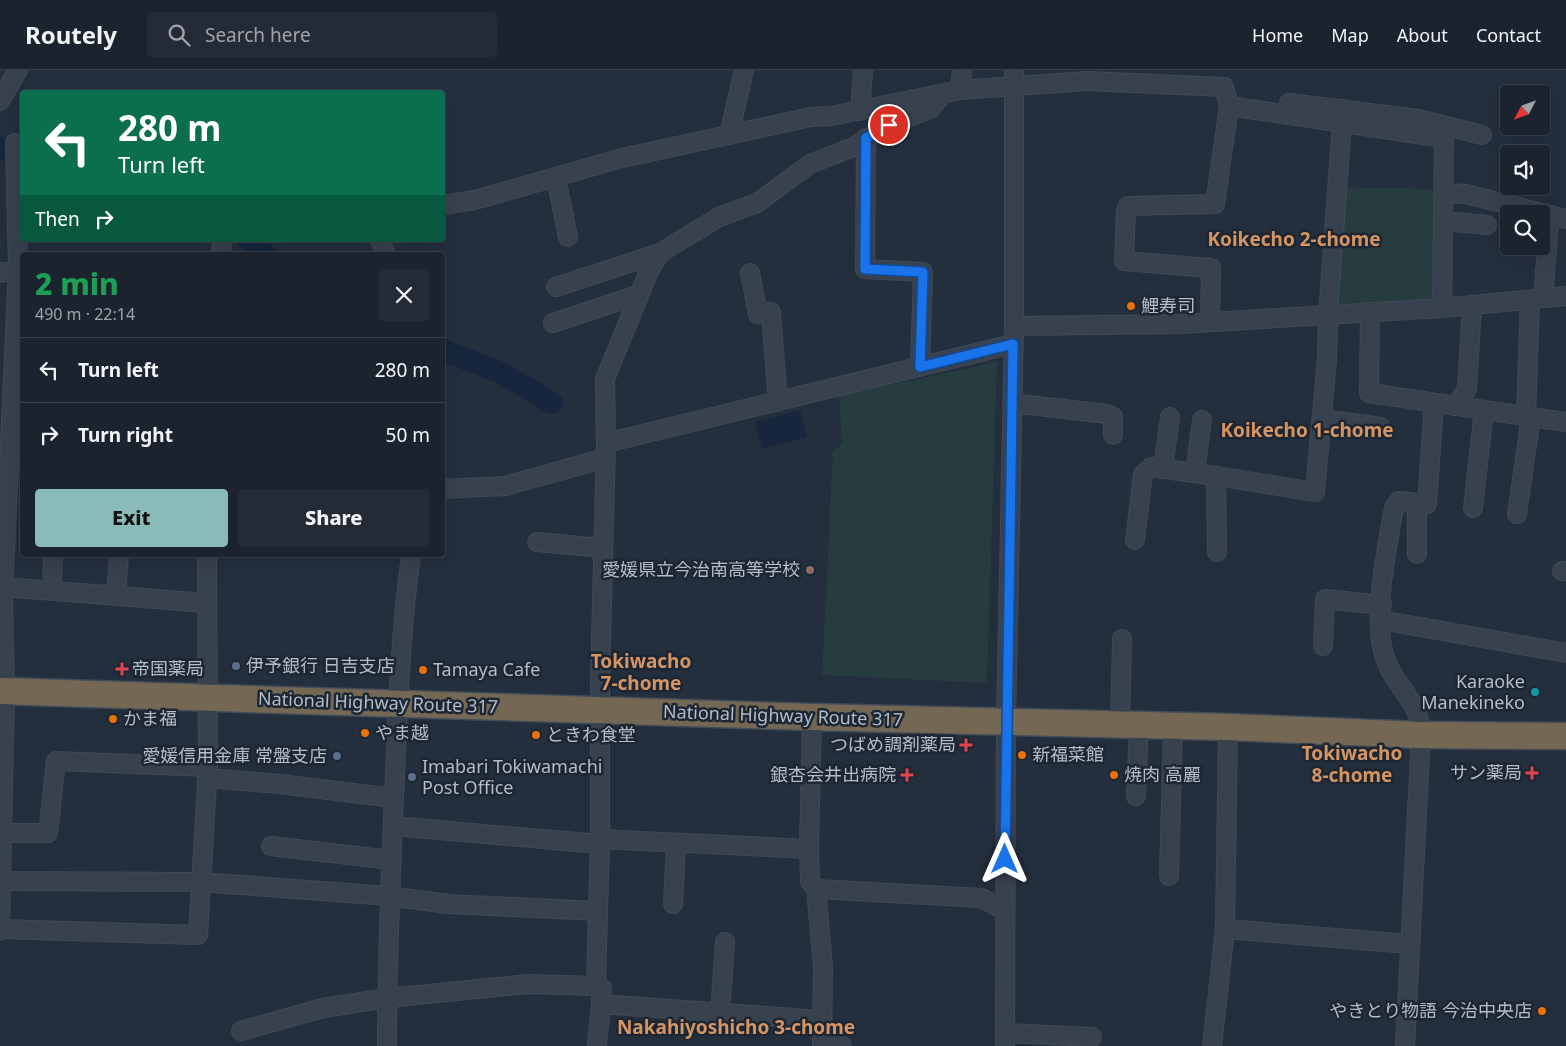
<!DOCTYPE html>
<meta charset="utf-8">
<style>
:root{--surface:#1b232e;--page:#242b36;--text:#f1f3f6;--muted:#a0a4aa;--line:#39404a;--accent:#8bbbb9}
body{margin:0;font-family:"Noto Sans","Noto Sans JP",sans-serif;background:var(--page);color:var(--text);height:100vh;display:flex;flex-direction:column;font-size:19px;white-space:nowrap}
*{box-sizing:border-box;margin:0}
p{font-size:16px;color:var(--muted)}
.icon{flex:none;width:28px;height:28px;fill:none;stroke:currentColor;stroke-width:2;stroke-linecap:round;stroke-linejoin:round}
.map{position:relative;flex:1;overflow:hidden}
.panel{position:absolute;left:20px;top:182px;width:425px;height:305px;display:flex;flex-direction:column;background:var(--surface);border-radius:5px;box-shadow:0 5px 20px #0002,0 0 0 1px var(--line)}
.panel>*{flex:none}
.banner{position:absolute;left:20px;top:20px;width:425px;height:152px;border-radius:5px;box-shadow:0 5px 20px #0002,0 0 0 1px var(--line);background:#0b6e4f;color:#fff;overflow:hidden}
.needle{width:32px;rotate:229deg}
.buttons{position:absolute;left:1500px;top:15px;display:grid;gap:10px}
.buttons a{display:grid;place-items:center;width:50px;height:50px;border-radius:5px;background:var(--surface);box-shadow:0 5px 20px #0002,0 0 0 1px var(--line);font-size:25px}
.pin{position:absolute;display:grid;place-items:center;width:42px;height:42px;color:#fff;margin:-21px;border:2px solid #fff;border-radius:50%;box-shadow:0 1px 5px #0007}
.me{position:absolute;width:55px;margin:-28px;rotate:0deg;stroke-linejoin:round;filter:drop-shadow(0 0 4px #0008)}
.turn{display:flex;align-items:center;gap:18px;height:105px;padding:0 15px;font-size:22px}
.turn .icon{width:65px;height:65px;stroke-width:2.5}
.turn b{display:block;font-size:35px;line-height:42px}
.then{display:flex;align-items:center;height:48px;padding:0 15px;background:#0003;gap:10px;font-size:19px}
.round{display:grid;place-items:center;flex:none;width:52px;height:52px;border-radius:5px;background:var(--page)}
.overview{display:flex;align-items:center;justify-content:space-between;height:85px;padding:0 15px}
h1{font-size:30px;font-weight:800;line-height:38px;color:#1e9e55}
.button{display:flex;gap:10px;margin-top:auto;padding:10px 15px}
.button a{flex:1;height:58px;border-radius:5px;background:var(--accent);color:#111;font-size:20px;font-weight:800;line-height:58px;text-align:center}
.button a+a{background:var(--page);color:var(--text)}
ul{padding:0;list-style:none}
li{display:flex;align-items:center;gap:15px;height:65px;padding:0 15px;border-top:1px solid var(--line)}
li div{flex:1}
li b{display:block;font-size:19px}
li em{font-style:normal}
header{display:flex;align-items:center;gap:30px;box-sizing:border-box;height:70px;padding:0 25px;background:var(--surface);border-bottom:1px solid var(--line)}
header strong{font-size:24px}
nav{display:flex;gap:28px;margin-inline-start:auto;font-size:18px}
.search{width:350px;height:45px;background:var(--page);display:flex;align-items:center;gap:12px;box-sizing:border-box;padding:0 18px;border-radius:5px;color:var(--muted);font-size:19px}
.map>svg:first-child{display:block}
</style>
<header>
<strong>Routely</strong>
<div class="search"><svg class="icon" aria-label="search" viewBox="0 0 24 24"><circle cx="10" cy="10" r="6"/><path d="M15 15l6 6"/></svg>Search here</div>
<nav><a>Home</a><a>Map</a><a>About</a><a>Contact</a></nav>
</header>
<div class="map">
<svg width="1566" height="976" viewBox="0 0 1566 976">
<rect width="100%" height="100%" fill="#242f3e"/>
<g fill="#263c3f">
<path d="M1344 117 1430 119 1437 125 1436 233 1337 238Z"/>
<path d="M997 292 987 613 822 605 833 381 842 374 839 326Z"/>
</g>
<path fill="#17263c" d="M800 340 807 367 762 379 755 352Z"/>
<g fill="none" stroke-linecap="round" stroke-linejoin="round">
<g stroke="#17263c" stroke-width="22">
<path d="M0 78 22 84"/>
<path d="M248 170 266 185"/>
<path d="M442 280 502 303 552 333"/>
</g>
<defs>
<g id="minor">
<path d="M960 20 962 0"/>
<path d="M0 31 18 0"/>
<path d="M1289 33 1418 49 1482 65"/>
<path d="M860 41 863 0"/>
<path d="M729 65 744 0"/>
<path d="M866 68 865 199 923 202 920 297"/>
<path d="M556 107 568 167"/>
<path d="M1444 123 1466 124 1566 149"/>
<path d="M442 135 475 130 622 88 811 47 831 46 960 20 1087 11 1224 17 1229 36 1444 68 1442 238"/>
<path d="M1444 151 1487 155"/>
<path d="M380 170 386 185"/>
<path d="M221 185 222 170"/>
<path d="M0 202 18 203"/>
<path d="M750 203 758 244 771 242 778 332"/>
<path d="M556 217 660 183"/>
<path d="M1543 228 1549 154"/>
<path d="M1370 242 1369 323 1566 352"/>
<path d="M1210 252 1211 198 1124 191 1126 142 1128 136 1215 134 1229 36"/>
<path d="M553 253 640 224"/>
<path d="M1014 256 1180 254 1442 238 1566 226"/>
<path d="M1012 333 1107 344 1113 347V365"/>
<path d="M1456 336 1467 319 1472 235"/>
<path d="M1526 346 1530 230"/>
<path d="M1322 349 1381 357"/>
<path d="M606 373 1013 274"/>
<path d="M1163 399 1170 347"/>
<path d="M1195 403 1202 350"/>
<path d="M442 419 505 416 606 388"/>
<path d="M1417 433V484"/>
<path d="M1473 438 1484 340"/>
<path d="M1517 444 1531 347"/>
<path d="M1135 470 1143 404 1151 397 1216 406"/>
<path d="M537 472 602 478"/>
<path d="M1217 482 1216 406 1315 422 1327 289 1328 245 1343 39"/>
<path d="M1562 501H1566"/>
<path d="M4 517 206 533"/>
<path d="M52 521 53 485"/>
<path d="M116 526 119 485"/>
<path d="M1381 550 1566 583"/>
<path d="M1323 576 1325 529 1382 535"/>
<path d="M812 647 809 779 810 811 816 819 823 896 822 975 842 976"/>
<path d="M1120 655 1122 569"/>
<path d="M207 708 280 714 394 728"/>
<path d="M1136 726 1139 655"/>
<path d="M393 756 600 774"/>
<path d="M3 763H48L56 691 208 697"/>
<path d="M600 769 809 779"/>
<path d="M271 776 391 790"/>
<path d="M1169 806 1173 656"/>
<path d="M0 811 200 812 389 826 448 834 598 841"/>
<path d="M816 819 982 828 1005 841"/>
<path d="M673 834 676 773"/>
<path d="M0 859 198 865 208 697 207 485"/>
<path d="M1225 859 1409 874"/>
<path d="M0 861 5 622 3 525 18 199 15 73"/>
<path d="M601 934 602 918 596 916 600 769V610L606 373 605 309 649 201 660 183 719 147 757 133 810 94 853 77 889 55 930 39 942 25"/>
<path d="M720 943 725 872"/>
<path d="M241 961 323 938 387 928 528 914 596 916"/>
<path d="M1005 963 1092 967"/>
<path d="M597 975 601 934 821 950"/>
<path d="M387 976C387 885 391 794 395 704 398 631 401 558 411 485"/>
<path d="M1005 976 1006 653 1014 256V0"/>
<path d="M1212 976 1225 859 1228 657"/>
<path d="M1405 976 1421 665C1420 658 1419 652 1418 646 1412 627 1394 612 1387 593 1370 554 1387 479 1394 438L1399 431 1427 434 1434 334"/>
</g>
<path id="highway" d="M0 621 812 647 1228 657 1421 665 1566 666"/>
</defs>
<use href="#minor" stroke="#414a57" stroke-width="20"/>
<use href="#highway" stroke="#434c59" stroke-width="29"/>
<use href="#minor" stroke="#38414e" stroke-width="18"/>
<use href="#highway" stroke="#746855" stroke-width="26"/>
</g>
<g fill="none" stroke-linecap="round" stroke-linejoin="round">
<defs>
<path id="route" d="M889 55 866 68 865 199 923 202 920 297 1013 274 1005 789"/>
</defs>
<use href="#route" stroke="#114b97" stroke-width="12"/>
<use href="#route" stroke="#1a73e8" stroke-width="9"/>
</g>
<g fill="#e8710a" stroke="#1d2633" stroke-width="2">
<circle cx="1131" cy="236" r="5"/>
<circle cx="423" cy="600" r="5"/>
<circle cx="113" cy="649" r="5"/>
<circle cx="365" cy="663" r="5"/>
<circle cx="536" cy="665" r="5"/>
<circle cx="1022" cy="685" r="5"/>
<circle cx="1114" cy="705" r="5"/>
<circle cx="1542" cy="941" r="5"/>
</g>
<circle fill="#8d6e63" stroke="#1d2633" stroke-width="2" cx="810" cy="500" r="5"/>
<g fill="#5c6f8a" stroke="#1d2633" stroke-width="2">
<circle cx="236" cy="596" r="5"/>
<circle cx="337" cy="686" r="5"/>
<circle cx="412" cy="707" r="5"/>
</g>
<g fill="#e0444e" stroke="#1d2633" stroke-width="2">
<path d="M119.5 591.5h5v5h5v5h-5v5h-5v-5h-5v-5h5z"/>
<path d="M963.5 667.5h5v5h5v5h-5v5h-5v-5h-5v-5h5z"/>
<path d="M1529.5 695.5h5v5h5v5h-5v5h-5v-5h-5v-5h5z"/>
<path d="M904.5 697.5h5v5h5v5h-5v5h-5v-5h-5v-5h5z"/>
</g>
<circle fill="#0f9aa8" stroke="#1d2633" stroke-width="2" cx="1535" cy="622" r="5"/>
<g text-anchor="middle" stroke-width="5" stroke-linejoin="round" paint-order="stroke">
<g font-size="18" fill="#b4bcc9" stroke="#1d2633" text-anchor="start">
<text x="1141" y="242">鯉寿司</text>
<text x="800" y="506" text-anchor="end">愛媛県立今治南高等学校</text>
<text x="246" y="602">伊予銀行 日吉支店</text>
<text x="132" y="605">帝国薬局</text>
<text x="433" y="606">Tamaya Cafe</text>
<text x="1525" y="618" text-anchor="end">Karaoke<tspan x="1525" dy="21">Manekineko</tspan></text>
<text x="123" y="655">かま福</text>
<text x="375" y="669">やま越</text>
<text x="546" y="671">ときわ食堂</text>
<text x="956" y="681" text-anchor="end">つばめ調剤薬局</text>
<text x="1032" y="691">新福菜館</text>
<text x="327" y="692" text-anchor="end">愛媛信用金庫 常盤支店</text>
<text x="422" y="703">Imabari Tokiwamachi<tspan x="422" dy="21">Post Office</tspan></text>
<text x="1522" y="709" text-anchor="end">サン薬局</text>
<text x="896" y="711" text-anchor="end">銀杏会井出病院</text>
<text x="1124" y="711">焼肉 高麗</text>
<text x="1532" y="947" text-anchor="end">やきとり物語 今治中央店</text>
</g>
<g font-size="18" fill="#b4bcc9" stroke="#1d2633">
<text transform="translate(378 633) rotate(2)" y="6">National Highway Route 317</text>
<text transform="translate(783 646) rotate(2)" y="6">National Highway Route 317</text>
</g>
<g font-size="19" font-weight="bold" fill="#d59563" stroke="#1d2633">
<text x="1294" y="176">Koikecho 2-chome</text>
<text x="1307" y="367">Koikecho 1-chome</text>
<text x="641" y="598">Tokiwacho<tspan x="641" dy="22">7-chome</tspan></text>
<text x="1352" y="690">Tokiwacho<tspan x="1352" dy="22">8-chome</tspan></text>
<text x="736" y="964">Nakahiyoshicho 3-chome</text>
</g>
</g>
</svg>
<div class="buttons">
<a><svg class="needle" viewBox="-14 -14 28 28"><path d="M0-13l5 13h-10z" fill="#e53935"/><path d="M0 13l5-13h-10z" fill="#a0a4aa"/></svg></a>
<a><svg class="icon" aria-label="sound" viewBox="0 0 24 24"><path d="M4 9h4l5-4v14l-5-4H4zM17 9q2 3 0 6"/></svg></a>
<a><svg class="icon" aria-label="search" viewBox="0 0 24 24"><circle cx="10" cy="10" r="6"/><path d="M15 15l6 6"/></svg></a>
</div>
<div class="pin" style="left:889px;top:55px;background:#d93025"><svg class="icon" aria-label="arrive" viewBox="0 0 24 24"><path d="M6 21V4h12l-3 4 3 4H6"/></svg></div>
<svg class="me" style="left:1005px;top:789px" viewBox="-20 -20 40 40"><path d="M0-17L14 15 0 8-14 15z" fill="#1a73e8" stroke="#fff" stroke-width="4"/></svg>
<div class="banner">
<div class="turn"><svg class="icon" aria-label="left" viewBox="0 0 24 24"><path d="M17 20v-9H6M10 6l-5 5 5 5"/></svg><div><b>280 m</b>Turn left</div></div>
<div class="then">Then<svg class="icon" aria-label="right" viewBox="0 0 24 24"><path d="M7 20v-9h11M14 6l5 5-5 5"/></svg></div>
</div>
<section class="panel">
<div class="overview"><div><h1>2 min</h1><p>490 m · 22:14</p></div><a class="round"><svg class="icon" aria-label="close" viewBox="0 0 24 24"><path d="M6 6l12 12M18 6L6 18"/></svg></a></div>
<ul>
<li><svg class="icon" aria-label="left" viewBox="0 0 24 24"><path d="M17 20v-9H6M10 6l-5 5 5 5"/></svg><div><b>Turn left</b></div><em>280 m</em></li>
<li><svg class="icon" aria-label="right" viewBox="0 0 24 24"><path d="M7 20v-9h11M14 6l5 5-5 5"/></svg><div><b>Turn right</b></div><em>50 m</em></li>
</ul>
<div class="button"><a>Exit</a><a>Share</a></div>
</section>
</div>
